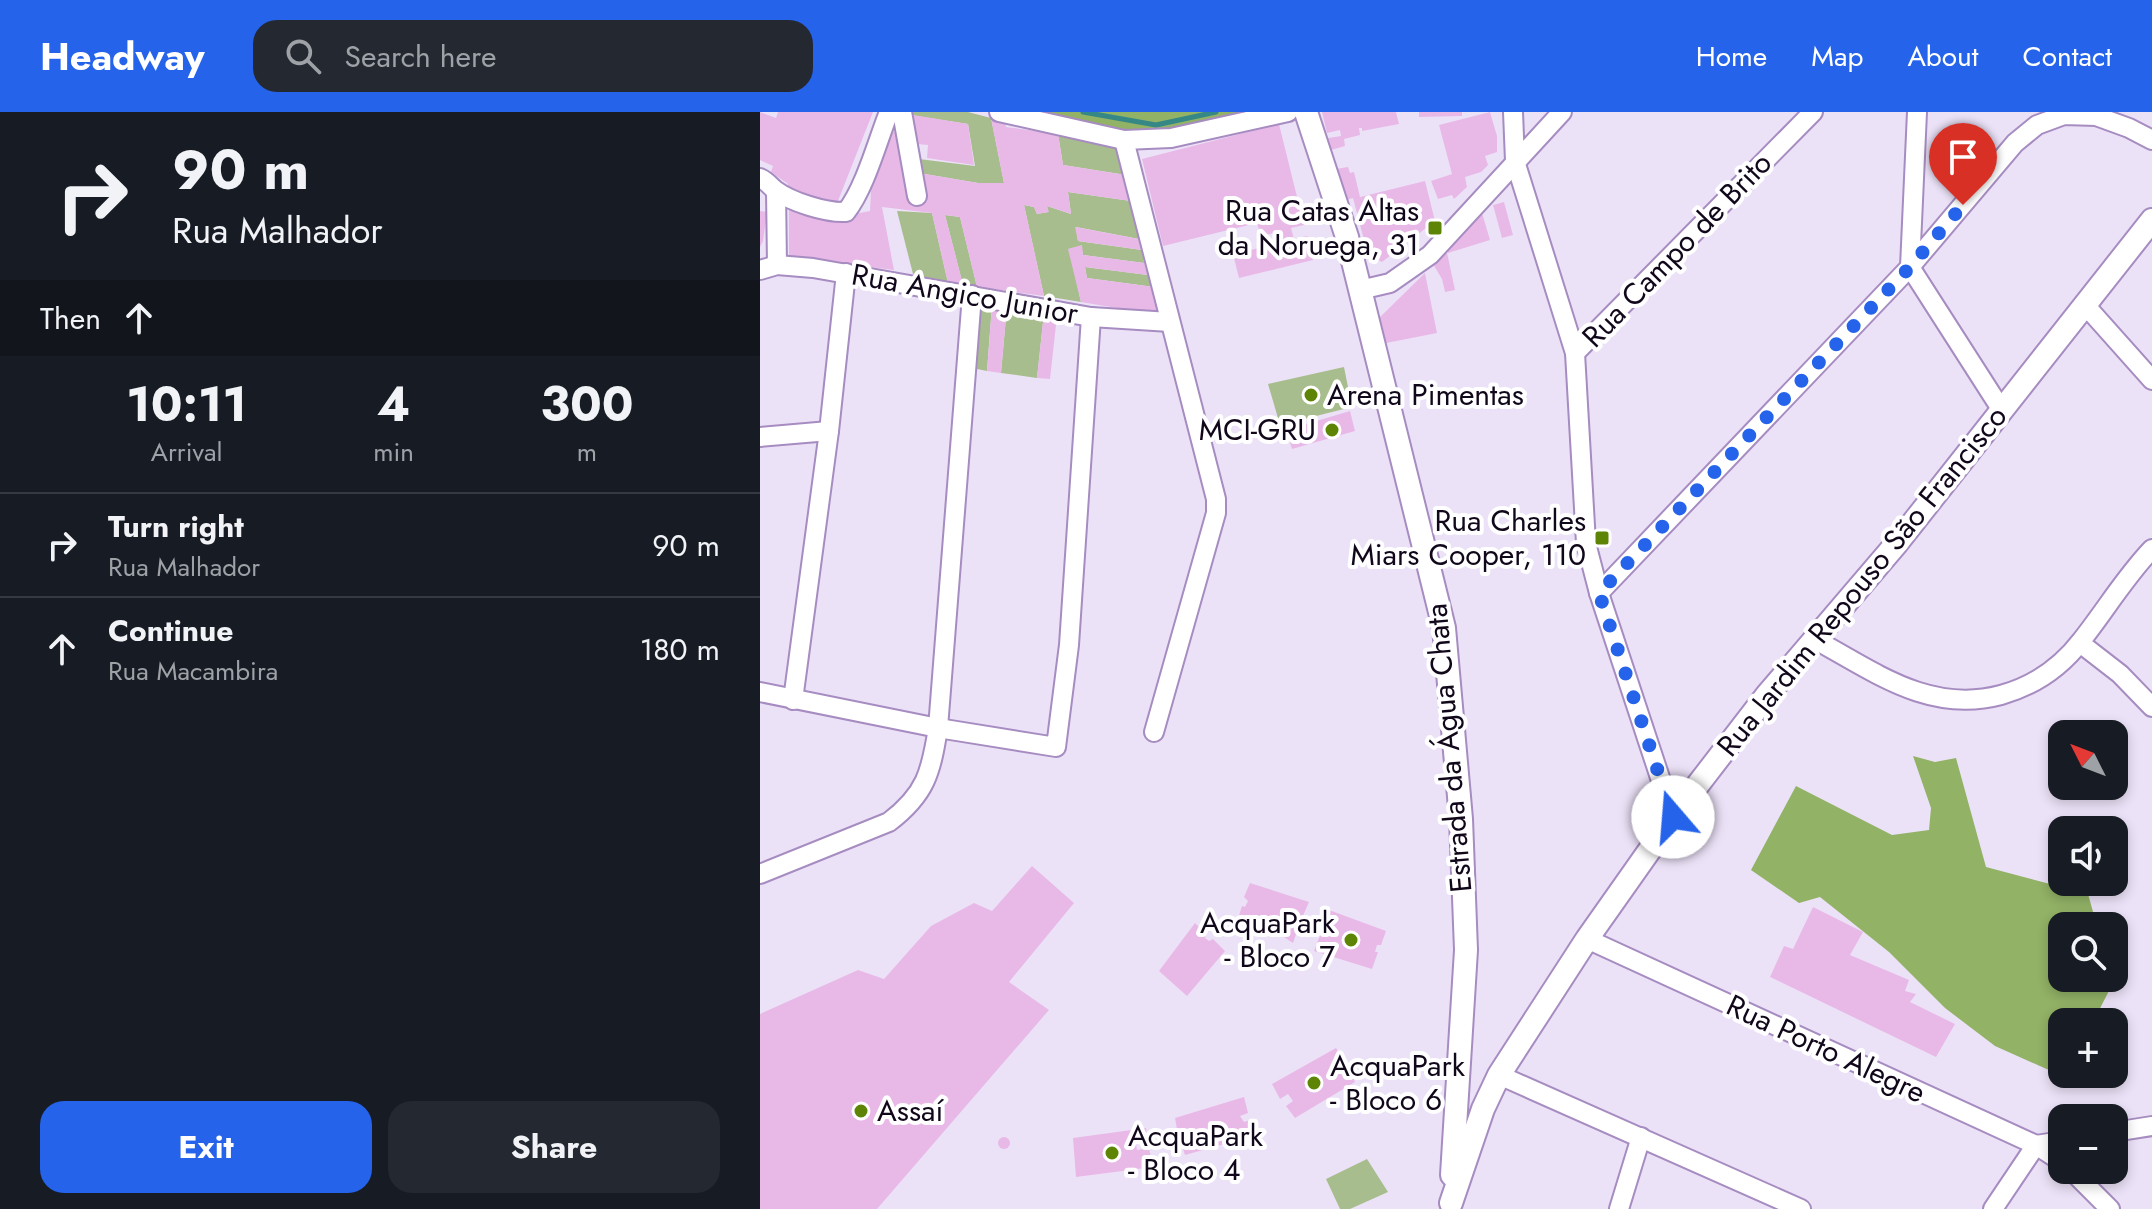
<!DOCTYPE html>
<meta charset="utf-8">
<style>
:root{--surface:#171b24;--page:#242831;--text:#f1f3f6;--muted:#9ea1a6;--line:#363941;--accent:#2563eb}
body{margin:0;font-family:Jost,sans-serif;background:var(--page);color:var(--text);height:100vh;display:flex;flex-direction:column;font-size:30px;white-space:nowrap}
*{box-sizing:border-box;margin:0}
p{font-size:26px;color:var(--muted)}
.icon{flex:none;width:44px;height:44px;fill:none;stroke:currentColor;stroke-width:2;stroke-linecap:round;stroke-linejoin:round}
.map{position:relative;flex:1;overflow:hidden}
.sheet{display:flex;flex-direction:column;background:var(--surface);width:760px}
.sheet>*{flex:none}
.hud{background:#171b24;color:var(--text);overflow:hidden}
.needle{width:52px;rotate:312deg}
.tools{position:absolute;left:1288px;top:608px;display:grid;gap:16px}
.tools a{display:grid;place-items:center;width:80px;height:80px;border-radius:16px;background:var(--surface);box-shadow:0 4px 12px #0003;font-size:40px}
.pin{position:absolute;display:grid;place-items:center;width:68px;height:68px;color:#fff;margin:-82px -34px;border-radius:50% 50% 50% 0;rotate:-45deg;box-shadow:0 0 8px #0007}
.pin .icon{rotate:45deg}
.me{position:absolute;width:88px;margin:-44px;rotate:342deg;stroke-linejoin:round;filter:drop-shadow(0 0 6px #0008)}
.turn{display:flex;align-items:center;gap:28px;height:168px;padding:0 40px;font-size:36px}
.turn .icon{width:104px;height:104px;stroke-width:2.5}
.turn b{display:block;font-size:56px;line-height:68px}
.then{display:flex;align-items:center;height:76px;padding:0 40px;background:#0003;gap:16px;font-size:30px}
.eta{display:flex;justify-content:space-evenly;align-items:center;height:136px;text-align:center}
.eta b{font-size:48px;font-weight:700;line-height:56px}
.button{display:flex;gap:16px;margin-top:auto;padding:16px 40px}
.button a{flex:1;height:92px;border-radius:24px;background:var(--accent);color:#fff;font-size:32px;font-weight:700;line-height:92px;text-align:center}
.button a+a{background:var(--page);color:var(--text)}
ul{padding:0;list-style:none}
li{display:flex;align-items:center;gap:24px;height:104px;padding:0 40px;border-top:2px solid var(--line)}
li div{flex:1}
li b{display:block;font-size:30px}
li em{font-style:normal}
header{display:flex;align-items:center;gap:48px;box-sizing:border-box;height:112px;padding:0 40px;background:var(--accent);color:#fff}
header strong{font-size:38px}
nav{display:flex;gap:44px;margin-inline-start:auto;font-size:28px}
.search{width:560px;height:72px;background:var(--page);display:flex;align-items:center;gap:20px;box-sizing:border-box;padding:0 28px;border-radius:24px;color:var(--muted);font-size:30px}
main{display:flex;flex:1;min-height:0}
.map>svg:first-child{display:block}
</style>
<header>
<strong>Headway</strong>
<div class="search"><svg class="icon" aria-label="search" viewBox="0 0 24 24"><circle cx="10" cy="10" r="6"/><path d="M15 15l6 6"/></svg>Search here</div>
<nav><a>Home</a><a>Map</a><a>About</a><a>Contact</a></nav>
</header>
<main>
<section class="sheet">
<div class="hud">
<div class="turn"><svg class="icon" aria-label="right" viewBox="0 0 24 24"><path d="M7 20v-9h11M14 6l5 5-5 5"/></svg><div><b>90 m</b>Rua Malhador</div></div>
<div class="then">Then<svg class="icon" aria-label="ahead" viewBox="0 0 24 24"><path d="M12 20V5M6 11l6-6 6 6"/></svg></div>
</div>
<div class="eta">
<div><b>10:11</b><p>Arrival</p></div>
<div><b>4</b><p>min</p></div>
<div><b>300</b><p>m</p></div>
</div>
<ul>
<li><svg class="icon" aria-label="right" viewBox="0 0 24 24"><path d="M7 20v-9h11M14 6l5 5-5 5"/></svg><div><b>Turn right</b><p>Rua Malhador</p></div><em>90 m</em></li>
<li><svg class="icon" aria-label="ahead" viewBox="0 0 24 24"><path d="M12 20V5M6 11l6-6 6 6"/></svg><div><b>Continue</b><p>Rua Macambira</p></div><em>180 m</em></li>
</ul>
<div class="button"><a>Exit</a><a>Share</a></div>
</section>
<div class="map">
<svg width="1392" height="1097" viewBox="0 0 1392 1097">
<rect width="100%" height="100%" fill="#ece2f8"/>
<g fill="#a8bd8d">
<path d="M151 0H208L231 6 244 71H218L159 61V47L215 54 208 12 150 3Z"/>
<path d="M298 22 361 34 366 63 303 53Z"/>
<path d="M308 80 371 89 379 127 316 115 318 129 382 138 384 151 323 143 321 134 309 137 321 190 284 184 264 93 274 95 277 102 288 100 287 94 311 102Z"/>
<path d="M137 99 172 101 188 171 153 162Z"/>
<path d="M185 103 200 105 217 175 203 173Z"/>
<path d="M325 155 388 163 394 175 327 166Z"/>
<path d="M219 193H232L227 259 217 257Z"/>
<path d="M247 194 284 201 277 266 241 261Z"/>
<path d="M584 255 592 295 520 313 508 272Z"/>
<path d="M607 1047 628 1080 590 1097H580L566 1067Z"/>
</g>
<g fill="#92b266">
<path d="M263 0H512L390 23 348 18Z"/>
<path d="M1153 644 1175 650 1196 646 1226 755 1328 782 1337 814H1302V866H1352L1353 871 1333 910H1302V962H1321L1318 971 1235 934 1185 896 1129 840 1060 785 1039 791 991 758 1036 674 1132 723 1169 718 1171 696Z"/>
</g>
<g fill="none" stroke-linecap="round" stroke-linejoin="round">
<path stroke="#358886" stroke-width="5" d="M323 0 396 13 456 0"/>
</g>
<g fill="#e8b9e7">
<path d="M0 0 16 6 18 0H113L76 94 27 75 28 72 11 60 13 54 0 48Z"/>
<path d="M562 0H636L639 12 602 19V16H599L600 23 584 27 585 34 571 38 568 26 581 24 580 18 567 21Z"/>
<path d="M659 0H702V4L659 5Z"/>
<path d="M730 0 737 24V40L725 44 728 53 721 60 705 65 707 75 694 87 692 83 678 87 671 69 692 62 679 13Z"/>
<path d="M153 3 208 12 214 53 167 46 168 33 157 32Z"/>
<path d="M231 6 245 8 246 15 298 22 303 53 366 63 371 89 308 80 311 102 287 94 289 100 277 102 274 95 264 93 284 184 217 175 200 105 185 103 203 173 188 171 172 101 122 95 134 158 29 145V97L79 110 95 107 94 102 110 99 111 78 131 18 138 22 159 61 218 71H244Z"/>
<path d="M519 12 544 113 531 116 534 127 547 124 553 148 479 166 473 142 516 132 514 121 501 124 497 111 403 134 382 47Z"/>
<path d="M588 55 590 61 594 60 600 85 665 69 675 109 622 150 608 143 593 86 583 89 576 57Z"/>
<path d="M744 90 753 123 742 126 733 93Z"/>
<path d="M0 99 7 100 3 129 0 135Z"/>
<path d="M722 101 730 128 688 141 687 134 710 106Z"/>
<path d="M315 115 379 127 382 138 318 129Z"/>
<path d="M322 133 323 143 384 151 388 163 325 155 327 166 394 175 398 203 321 190 308 137Z"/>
<path d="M686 136 695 178 685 180 682 167 673 152Z"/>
<path d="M665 161 677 221 621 232 616 209Z"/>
<path d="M232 193 247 194 241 261 227 259Z"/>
<path d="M284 201 297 204 290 267 277 266Z"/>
<path d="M590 299 595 319 532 337 526 318Z"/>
<path d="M272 754 314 791 249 870 289 898 117 1097H0V902L98 858 124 867 171 814 214 791 232 799Z"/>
<path d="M490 771 549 790 542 806H538L536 812 539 814 533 831 524 825 477 810 482 794 485 795 488 789 484 785Z"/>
<path d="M1053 795 1103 820 1090 843 1149 868 1145 879 1156 882 1150 890 1195 912 1176 945 1010 865 1024 834 1033 837Z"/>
<path d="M569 798 626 819 621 833H617L615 840H618L612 857 554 839 561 821 565 823 568 816 563 813Z"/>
<path d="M435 811 446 822 445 826 449 829 453 827 465 839 427 884 399 859Z"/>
<path d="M576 936 584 950 577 955 582 961 590 958 595 970 535 1006 526 994 533 989 528 982 520 987 512 972Z"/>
<path d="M484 985 488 1001 480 1004 484 1010 491 1008 497 1023 425 1043 421 1031 428 1027 427 1020 418 1023 415 1006Z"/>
<path d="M386 1016 388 1029 376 1032 377 1038 389 1036 393 1055 316 1065 313 1026Z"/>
<circle cx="244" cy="1031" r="6"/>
</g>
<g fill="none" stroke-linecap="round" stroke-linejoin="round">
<defs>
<g id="minor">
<path d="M142 0 157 84"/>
<path d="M239 0 364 28 411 26 528 0"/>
<path d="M753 0 755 49 815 241 826 431 839 481 913 705"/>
<path d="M364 28 456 387V401L394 620"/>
<path d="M0 66C7 69 9 73 15 78 31 90 66 101 86 100 105 76 117 30 129 0"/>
<path d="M16 79 17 153"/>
<path d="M1150 155 1241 297"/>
<path d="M1150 155 1157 0"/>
<path d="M0 158 17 153 53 156 331 205 410 210"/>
<path d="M600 178 630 171 670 143 802 0"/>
<path d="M1326 194 1392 268"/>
<path d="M815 241 1053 0"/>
<path d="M0 325 69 319"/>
<path d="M839 481 1150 155 1255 31 1277 13 1304 3 1336 4 1369 16 1392 28"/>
<path d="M1054 527C1115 560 1169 602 1241 583 1273 574 1301 555 1321 529 1345 499 1365 465 1392 437"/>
<path d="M1320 531 1360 562 1392 595"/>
<path d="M0 580 178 616 296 635 309 533 331 205"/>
<path d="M33 588 69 319 86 161"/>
<path d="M0 762 129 710C166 682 171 660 178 616L212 183"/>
<path d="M827 827 1276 1033 1302 1050"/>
<path d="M739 963 1041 1097"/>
<path d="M1354 1020 1392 1014"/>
<path d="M1276 1033 1302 1029"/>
<path d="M1311 1058 1350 1097"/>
<path d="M859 1097 881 1025"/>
<path d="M1233 1097 1276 1033"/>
</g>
<g id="tertiary">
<path d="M546 0 587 125 684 516 701 707 706 838 692 1063"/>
<path d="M691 1091 723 997 739 963 827 827 913 705 1007 583 1137 431 1392 108"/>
</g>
</defs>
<use href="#minor" stroke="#a68cc0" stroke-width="22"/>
<use href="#tertiary" stroke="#a68cc0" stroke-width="26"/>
<use href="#minor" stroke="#fff" stroke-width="18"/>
<use href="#tertiary" stroke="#fff" stroke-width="22"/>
</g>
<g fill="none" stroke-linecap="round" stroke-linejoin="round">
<path stroke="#2563eb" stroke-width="14" stroke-dasharray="0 25.2" d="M913 705 839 481 1150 155 1203 93"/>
</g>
<g fill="#5e8406" stroke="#fff" stroke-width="3">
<rect x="667" y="108" width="16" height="16" rx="4"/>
<circle cx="551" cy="283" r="8"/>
<circle cx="572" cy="318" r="8"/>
<rect x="834" y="418" width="16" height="16" rx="4"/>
<circle cx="591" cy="828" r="8"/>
<circle cx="554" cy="971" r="8"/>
<circle cx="101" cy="999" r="8"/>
<circle cx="352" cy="1041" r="8"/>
</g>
<g text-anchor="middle" stroke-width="8" stroke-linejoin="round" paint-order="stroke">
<g font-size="30" fill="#11071a" stroke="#fff" text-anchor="end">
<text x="659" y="109">Rua Catas Altas<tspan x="659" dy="34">da Noruega, 31</tspan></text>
<text x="567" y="293" text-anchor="start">Arena Pimentas</text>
<text x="556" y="328">MCI-GRU</text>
<text x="826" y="419">Rua Charles<tspan x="826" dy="34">Miars Cooper, 110</tspan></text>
<text x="575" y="821">AcquaPark<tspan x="575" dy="34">- Bloco 7</tspan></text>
<text x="570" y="964" text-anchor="start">AcquaPark<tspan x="570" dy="34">- Bloco 6</tspan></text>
<text x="117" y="1009" text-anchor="start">Assaí</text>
<text x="368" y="1034" text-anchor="start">AcquaPark<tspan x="368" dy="34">- Bloco 4</tspan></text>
</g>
<g font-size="30" fill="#11071a" stroke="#fff">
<text transform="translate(917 138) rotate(-46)" y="10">Rua Campo de Brito</text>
<text transform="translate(205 182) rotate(10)" y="10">Rua Angico Junior</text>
<text transform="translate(1102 469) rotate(-51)" y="10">Rua Jardim Repouso São Francisco</text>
<text transform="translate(689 636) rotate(-95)" y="10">Estrada da Água Chata</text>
<text transform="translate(1066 937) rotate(25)" y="10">Rua Porto Alegre</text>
</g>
</g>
</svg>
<div class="tools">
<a><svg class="needle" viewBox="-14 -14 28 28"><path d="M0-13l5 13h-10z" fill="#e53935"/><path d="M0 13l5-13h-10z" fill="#9ea1a6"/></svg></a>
<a><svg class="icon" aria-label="sound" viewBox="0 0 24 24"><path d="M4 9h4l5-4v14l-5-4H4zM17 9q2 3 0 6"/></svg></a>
<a><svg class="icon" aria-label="search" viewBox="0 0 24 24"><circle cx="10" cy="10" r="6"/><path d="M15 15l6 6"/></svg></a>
<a>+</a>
<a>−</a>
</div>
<div class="pin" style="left:1203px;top:93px;background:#d93025"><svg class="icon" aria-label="arrive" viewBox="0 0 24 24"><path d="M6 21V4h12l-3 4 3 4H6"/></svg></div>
<svg class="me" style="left:913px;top:705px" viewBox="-20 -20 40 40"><circle r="19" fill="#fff"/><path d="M0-13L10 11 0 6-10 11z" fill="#2563eb"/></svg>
</div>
</main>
